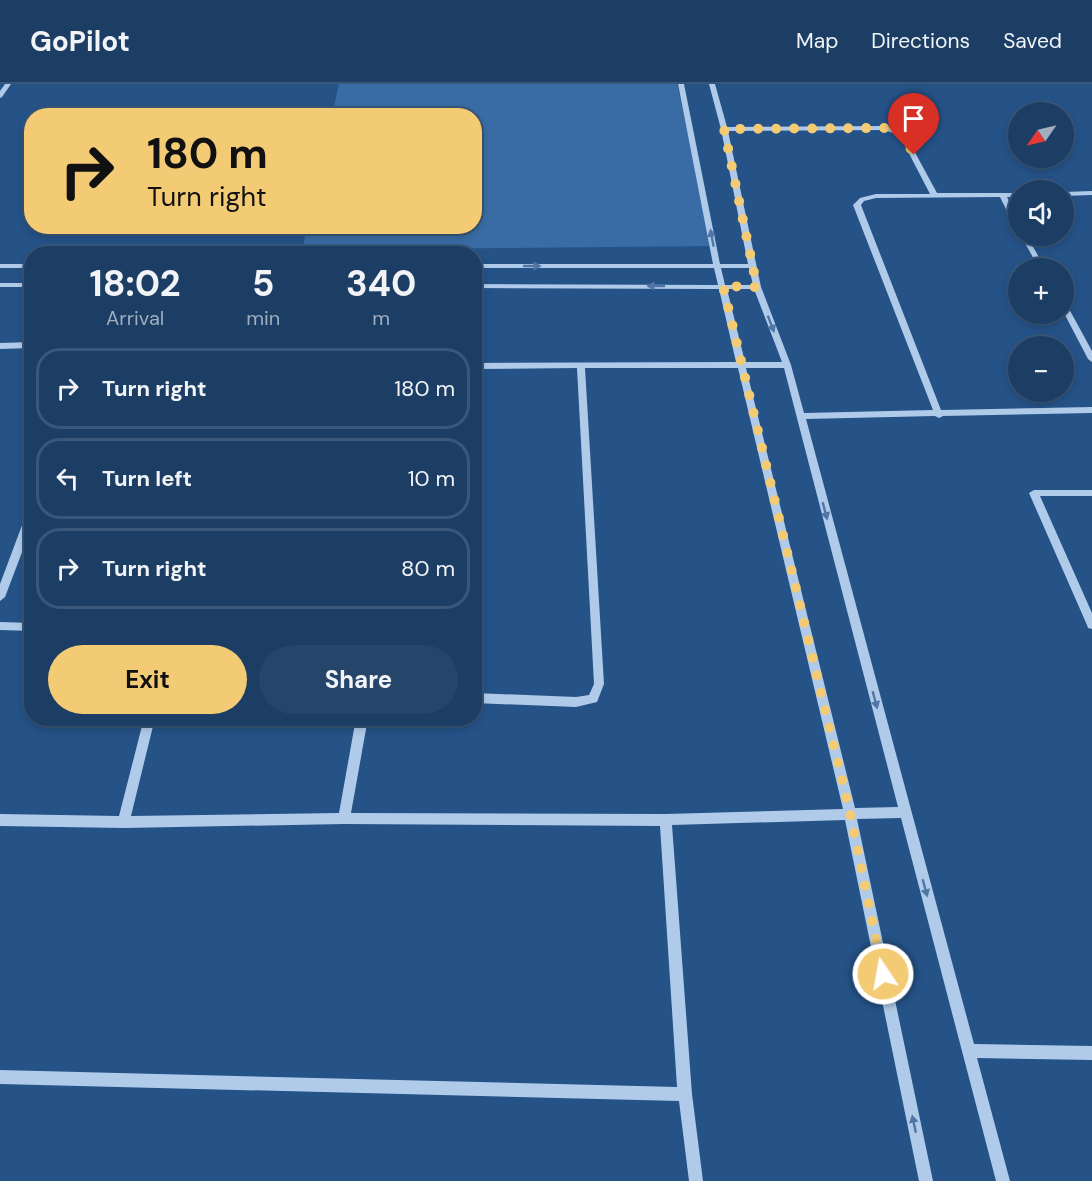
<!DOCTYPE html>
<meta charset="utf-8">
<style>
:root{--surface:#1c3e65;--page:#25456b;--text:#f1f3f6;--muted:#a0aebf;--line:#3a5779;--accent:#f3cb74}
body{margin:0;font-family:"DM Sans",sans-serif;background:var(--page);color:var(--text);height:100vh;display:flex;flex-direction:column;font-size:22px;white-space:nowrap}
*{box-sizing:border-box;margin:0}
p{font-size:20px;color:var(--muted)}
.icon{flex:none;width:33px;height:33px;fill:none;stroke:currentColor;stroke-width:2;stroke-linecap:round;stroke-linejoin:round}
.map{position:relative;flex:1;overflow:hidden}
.drawer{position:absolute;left:24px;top:162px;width:458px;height:480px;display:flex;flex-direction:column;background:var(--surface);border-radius:24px;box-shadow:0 3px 9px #0003,0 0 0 2px var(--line)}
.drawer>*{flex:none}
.guide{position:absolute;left:24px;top:24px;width:458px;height:126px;border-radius:24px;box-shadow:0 3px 9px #0003,0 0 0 2px var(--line);background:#f3cb74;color:#111;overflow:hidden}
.needle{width:39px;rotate:236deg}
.fabs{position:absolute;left:1008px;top:18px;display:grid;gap:12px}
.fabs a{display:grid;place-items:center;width:66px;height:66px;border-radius:50%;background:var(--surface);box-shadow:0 3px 9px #0003,0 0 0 2px var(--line);font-size:30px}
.pin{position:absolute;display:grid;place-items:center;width:51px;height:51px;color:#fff;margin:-62px -26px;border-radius:50% 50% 50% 0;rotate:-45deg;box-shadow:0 0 6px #0007}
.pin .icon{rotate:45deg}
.me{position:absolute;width:66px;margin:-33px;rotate:348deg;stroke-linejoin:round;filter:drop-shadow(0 0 4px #0008)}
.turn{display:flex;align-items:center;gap:21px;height:126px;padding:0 24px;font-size:27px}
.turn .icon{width:78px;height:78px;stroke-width:2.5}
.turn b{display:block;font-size:42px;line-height:51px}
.eta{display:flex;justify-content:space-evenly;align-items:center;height:102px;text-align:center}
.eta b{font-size:36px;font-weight:700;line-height:42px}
.cta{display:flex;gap:12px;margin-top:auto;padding:12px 24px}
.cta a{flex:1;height:69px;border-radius:36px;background:var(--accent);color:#111;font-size:24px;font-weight:700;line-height:69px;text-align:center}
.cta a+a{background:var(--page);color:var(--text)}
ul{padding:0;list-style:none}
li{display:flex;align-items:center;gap:18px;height:81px;margin:0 12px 9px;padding:0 12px;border:3px solid var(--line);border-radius:24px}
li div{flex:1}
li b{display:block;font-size:22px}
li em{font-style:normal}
header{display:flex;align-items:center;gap:36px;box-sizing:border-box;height:84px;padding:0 30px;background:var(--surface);border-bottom:2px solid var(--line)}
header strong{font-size:28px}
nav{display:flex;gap:33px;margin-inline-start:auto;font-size:21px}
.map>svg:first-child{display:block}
</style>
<header>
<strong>GoPilot</strong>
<nav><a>Map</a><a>Directions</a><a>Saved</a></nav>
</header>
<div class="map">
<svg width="1092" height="1097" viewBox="0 0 1092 1097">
<rect width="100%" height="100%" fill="#255287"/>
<path fill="#396ca4" d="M339 0H677L713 162 302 166 307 143 474 142V32L332 31Z"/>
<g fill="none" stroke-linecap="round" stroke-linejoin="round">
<g fill="#b0cbe9" fill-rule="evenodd">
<path d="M5 0H11L2 13 0 14V7Z"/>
<path d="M678 0H684L720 180H748L721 45 709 0H715L727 43 886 42 905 50 937 109H1018V113H1007L1018 135V143L1014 141 1000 113 876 114 864 117 861 121 941 326 1092 323V329L943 332 939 334 935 332 806 335 974 960 1092 962V976L977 974 1010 1097H996L901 734 857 735 933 1097H919L845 736 672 741 692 1010 703 1097H689L679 1017 0 1000V986L677 1003 660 742 344 740 124 744 0 742V730L119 732 144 634H155L131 732 339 729 356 634H368L351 729 666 730 843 725 738 284H585L604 600 597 618 576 623 474 619V609L576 613 589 611 594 600 577 284 474 285V279L736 278 719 205 474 204V200L718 201 714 184H474V180H713ZM885 46 900 52 930 110H876L860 114 853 121 933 326 804 329 791 281 761 203 728 47ZM721 184H749L753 201H725ZM727 205H754L782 278H745ZM746 284H784L898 723 855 724Z"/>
<path d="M1092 107V111L1064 112V108Z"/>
<path d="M1021 152H1027L1045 184H1039Z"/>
<rect x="0" y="180" width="32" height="4"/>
<rect x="0" y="199" width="32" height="4"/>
<path d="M1064 221 1068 223 1092 267V278L1088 275 1064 229Z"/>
<path d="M32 258V264L0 265V259Z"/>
<path d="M1034 406H1092V412H1040L1092 529V545L1088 544 1087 541 1029 409Z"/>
<path d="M32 425V442L5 513 0 517V500L27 428Z"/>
<path d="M0 538 32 539V547L0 546Z"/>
</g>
</g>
<defs><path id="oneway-solid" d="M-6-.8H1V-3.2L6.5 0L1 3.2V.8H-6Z" transform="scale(1.5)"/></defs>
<g fill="#4f76a4">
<use href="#oneway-solid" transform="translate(712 154) rotate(-101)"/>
<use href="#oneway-solid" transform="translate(532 182)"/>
<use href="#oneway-solid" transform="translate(656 202) rotate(-180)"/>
<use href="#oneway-solid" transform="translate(771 240) rotate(69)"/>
<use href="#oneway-solid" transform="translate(825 427) rotate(75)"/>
<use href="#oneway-solid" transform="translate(875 616) rotate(75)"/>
<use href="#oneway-solid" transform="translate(925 804) rotate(75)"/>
<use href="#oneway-solid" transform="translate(914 1040) rotate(-102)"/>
</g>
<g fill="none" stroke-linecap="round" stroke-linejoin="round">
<path stroke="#f3cb74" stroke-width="10" stroke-dasharray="0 18" d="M883 890 850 729 723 202 757 203 724 45 886 44 903 51 914 71"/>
</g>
</svg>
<div class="fabs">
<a><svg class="needle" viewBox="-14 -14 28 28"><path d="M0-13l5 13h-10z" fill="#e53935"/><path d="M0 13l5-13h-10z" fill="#a0aebf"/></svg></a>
<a><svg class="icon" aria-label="sound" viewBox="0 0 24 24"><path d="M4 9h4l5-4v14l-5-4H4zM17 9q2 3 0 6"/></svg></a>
<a>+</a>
<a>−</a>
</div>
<div class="pin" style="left:914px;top:71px;background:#d93025"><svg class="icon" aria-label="arrive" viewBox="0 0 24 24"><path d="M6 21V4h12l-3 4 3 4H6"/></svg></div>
<svg class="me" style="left:883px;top:890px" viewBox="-20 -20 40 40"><circle r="17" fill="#f3cb74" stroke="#fff" stroke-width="3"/><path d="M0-11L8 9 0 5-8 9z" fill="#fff"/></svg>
<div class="guide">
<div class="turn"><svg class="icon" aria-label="right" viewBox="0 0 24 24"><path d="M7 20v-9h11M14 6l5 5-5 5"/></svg><div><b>180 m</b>Turn right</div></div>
</div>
<section class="drawer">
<div class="eta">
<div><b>18:02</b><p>Arrival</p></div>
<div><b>5</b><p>min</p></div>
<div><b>340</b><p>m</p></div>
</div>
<ul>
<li><svg class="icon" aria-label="right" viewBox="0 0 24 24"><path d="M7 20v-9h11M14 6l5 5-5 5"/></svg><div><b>Turn right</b></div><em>180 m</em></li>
<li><svg class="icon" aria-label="left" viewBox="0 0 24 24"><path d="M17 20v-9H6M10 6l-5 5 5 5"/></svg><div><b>Turn left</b></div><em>10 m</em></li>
<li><svg class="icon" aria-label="right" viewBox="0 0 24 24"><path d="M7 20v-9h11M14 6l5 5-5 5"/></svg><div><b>Turn right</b></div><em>80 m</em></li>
</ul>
<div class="cta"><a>Exit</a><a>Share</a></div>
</section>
</div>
